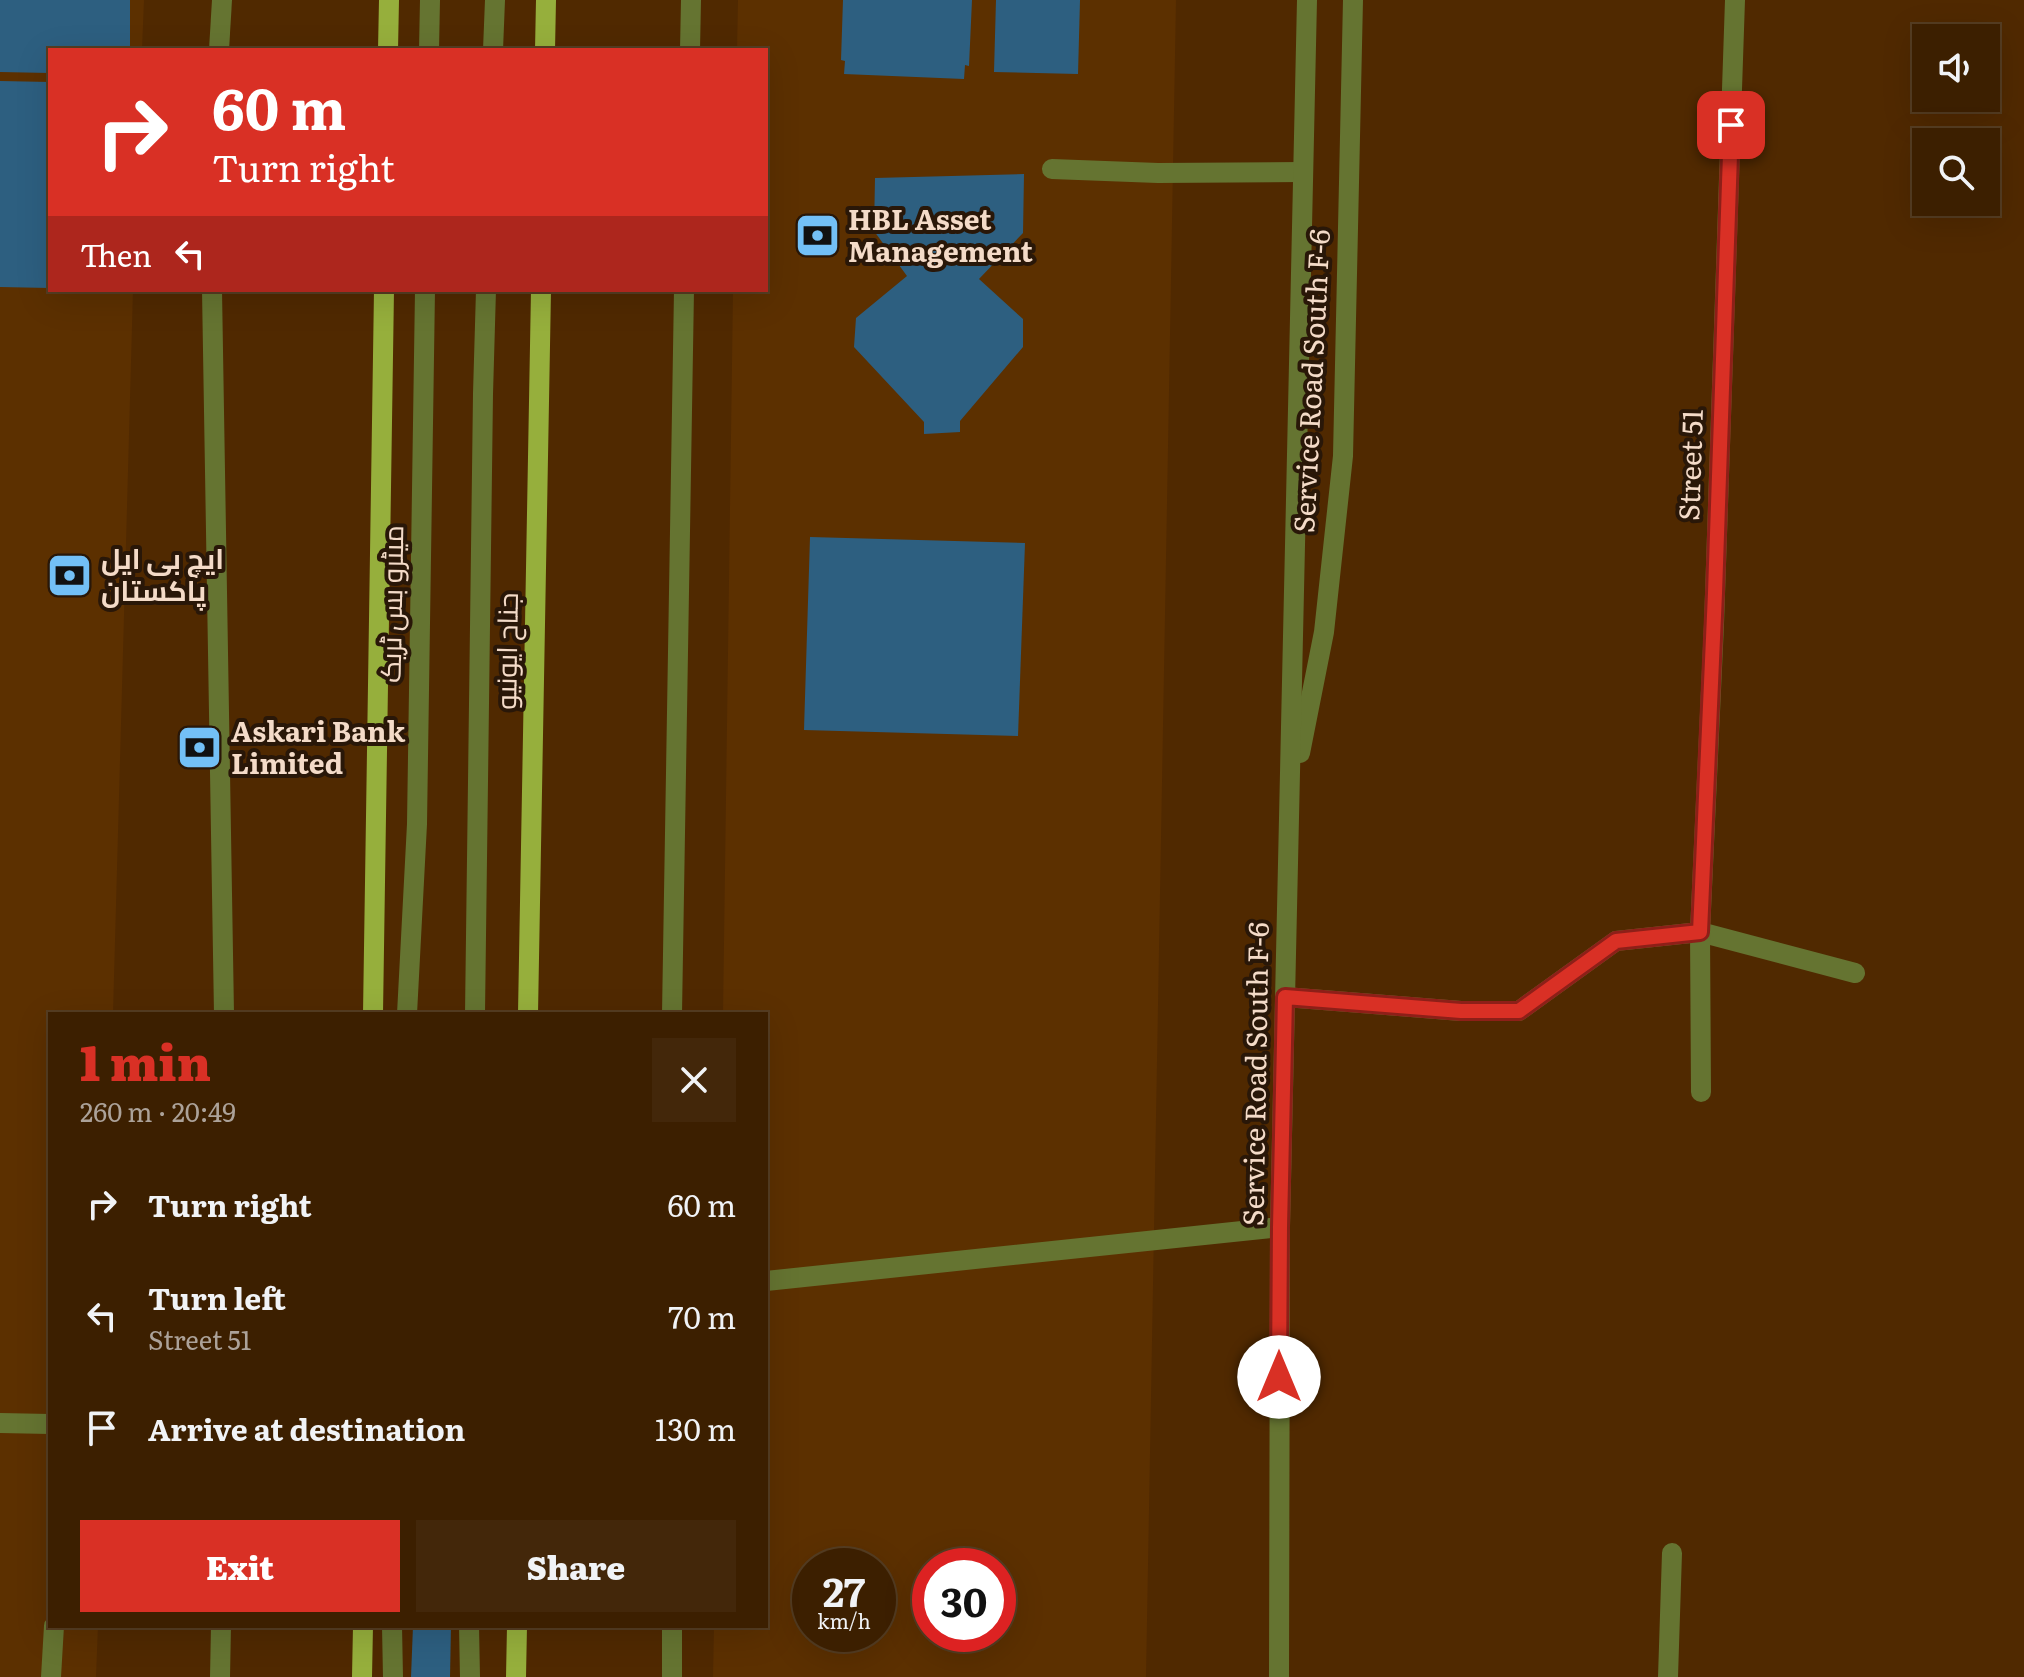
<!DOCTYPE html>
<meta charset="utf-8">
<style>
:root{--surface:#3c1f00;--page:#43270a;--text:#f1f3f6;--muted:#aca299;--line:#553d22;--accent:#d93025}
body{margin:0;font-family:Literata,Cairo,serif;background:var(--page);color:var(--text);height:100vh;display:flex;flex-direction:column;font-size:30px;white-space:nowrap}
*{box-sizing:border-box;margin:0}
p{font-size:26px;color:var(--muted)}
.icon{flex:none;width:44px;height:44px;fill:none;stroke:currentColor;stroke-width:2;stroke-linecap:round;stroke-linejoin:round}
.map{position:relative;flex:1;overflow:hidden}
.details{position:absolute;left:48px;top:1012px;width:720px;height:616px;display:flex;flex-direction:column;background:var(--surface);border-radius:0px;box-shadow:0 8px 32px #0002,0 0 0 2px var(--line)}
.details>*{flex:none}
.hud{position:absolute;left:48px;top:48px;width:720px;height:244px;border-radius:0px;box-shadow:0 8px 32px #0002,0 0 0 2px var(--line);background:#d93025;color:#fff;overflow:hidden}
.fabs{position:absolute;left:1912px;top:24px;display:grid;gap:16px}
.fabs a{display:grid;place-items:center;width:88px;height:88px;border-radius:0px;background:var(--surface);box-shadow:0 8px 32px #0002,0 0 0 2px var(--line);font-size:40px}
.speed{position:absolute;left:792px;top:1548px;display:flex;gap:16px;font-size:40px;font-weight:700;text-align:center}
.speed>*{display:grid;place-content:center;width:104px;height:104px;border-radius:50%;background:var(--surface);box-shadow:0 8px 32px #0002,0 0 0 2px var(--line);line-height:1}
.speed small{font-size:20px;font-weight:400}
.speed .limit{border:12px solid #d22;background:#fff;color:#111}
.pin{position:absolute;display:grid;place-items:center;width:68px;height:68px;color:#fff;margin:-34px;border-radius:16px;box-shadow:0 4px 12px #0006}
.me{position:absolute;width:88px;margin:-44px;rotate:0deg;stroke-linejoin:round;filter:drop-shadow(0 0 6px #0008)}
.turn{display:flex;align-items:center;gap:28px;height:168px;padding:0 32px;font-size:36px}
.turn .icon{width:104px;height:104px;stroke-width:2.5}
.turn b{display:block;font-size:56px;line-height:68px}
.then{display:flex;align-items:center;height:76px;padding:0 32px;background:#0003;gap:16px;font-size:30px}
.round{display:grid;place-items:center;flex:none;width:84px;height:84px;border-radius:0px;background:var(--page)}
.head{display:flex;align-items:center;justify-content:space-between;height:136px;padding:0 32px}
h1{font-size:48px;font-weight:800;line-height:60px;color:var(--accent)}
.primary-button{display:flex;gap:16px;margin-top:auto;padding:16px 32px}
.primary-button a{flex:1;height:92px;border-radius:0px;background:var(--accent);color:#fff;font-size:32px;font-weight:800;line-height:92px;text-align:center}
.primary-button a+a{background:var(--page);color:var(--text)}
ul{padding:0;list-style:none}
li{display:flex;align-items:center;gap:24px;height:112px;padding:0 32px}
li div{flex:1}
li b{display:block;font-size:30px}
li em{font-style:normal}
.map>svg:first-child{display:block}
</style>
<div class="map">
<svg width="2024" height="1677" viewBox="0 0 2024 1677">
<rect width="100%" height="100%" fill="#502900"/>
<g fill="#5c3000" fill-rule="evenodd">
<path d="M0 0H144L142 50H50V290H133L113 1014H50V1626H98L96 1677H0Z"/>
<path d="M738 0H1176L1146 1677H713L714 1626H766V1014H723L733 290H766V50H737ZM810 1566H878V1634H810ZM930 1566H998V1634H930Z"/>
</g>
<g fill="#2d5f80">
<path d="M0 0H130V50H50V73L0 72Z"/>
<path d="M843 0H972L969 66 965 65 964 79 844 74 845 61 841 60Z"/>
<path d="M996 0H1080L1078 74 994 72Z"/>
<path d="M0 81 50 82V288L0 287Z"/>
<path d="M1024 174 1023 233 979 279 1023 319V347L960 421V432L924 434V422L854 347 856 318 907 276 874 231 875 178Z"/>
<path d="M810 537 1025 543 1018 736 804 730Z"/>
<path d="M413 1626H451L450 1677H411Z"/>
</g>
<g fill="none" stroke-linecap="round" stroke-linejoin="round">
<g stroke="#657431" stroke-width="20">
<path d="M219 50 222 0"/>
<path d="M429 50 430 0"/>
<path d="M493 50 495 0"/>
<path d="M690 50 691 0"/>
<path d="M1052 169 1158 173 1303 172"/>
<path d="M212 290 224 1014"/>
<path d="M1300 753 1324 632 1343 456 1353 0"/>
<path d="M1285 997 1461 1011H1519L1616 941 1700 932 1855 973"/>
<path d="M407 1014 417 824 425 290"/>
<path d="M475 1014 483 394 486 290"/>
<path d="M672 1014 684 290"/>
<path d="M1701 1092 1700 932 1714 624 1735 0"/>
<path d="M766 1281 1280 1227"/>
<path d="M0 1423 50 1424"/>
<path d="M392 1626 393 1677"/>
<path d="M469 1626 470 1677"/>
<path d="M51 1677 54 1626"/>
<path d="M220 1677 221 1626"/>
<path d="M672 1677V1626"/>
<path d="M1279 1677 1280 1227 1307 0"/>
<path d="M1668 1677 1672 1553"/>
</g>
<g stroke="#96af3c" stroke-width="20">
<path d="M388 50 389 0"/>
<path d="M545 50 546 0"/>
<path d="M373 1014 384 290"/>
<path d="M528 1014 541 290"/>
<path d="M362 1677 363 1626"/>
<path d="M516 1677 517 1626"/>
</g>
</g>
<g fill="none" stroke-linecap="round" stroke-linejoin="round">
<defs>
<path id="route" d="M1279 1377 1280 1227 1285 997 1461 1011H1519L1616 941 1700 932 1715 593 1731 125"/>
</defs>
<use href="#route" stroke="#8d1f18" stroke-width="20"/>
<use href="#route" stroke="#d93025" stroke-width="14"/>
</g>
<defs>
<symbol id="bank-square" viewBox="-11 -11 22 22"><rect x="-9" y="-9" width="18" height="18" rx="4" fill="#73c0f6" stroke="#291708"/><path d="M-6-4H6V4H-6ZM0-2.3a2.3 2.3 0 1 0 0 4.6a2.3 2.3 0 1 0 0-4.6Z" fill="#111"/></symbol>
</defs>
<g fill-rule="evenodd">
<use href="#bank-square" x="792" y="210" width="51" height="51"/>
<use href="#bank-square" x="44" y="550" width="51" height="51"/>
<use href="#bank-square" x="174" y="722" width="51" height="51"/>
</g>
<g text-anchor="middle" stroke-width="8" stroke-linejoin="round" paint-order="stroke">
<g font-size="28" font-weight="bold" fill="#f4dbc8" stroke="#291708" text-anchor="start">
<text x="848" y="230">HBL Asset<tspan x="848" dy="32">Management</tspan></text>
<text x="101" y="569">ایچ بی ایل<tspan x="101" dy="32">پاکستان</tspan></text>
<text x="231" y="742">Askari Bank<tspan x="231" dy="32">Limited</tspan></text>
</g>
<g font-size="28" fill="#f4dbc8" stroke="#291708">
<text transform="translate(1312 381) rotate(-87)" y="10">Service Road South F-6</text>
<text transform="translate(1691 465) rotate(-88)" y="10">Street 51</text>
<text transform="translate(392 604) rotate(-89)" y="10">میٹرو بس ٹریک</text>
<text transform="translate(507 651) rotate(-89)" y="10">جناح ایونیو</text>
<text transform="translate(1256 1074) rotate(-89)" y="10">Service Road South F-6</text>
</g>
</g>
</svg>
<div class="fabs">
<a><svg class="icon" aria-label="sound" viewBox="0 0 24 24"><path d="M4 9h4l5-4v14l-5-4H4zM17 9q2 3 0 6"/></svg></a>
<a><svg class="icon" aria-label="search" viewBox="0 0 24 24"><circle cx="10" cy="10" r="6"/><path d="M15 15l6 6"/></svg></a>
</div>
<div class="speed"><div>27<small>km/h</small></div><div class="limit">30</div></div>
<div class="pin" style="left:1731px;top:125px;background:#d93025"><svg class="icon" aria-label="arrive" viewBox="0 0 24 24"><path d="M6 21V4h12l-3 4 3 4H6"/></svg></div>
<svg class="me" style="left:1279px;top:1377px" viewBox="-20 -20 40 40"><circle r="19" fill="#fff"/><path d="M0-13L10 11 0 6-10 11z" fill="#d93025"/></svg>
<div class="hud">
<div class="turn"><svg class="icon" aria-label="right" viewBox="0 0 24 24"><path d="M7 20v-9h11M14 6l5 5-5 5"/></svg><div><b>60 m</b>Turn right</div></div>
<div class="then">Then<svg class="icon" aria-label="left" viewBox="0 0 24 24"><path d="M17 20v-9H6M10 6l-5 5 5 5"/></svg></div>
</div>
<section class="details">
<div class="head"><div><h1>1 min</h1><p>260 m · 20:49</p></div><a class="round"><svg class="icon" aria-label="close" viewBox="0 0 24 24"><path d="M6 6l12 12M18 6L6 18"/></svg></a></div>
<ul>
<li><svg class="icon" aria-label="right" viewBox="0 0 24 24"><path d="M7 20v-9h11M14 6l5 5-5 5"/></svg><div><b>Turn right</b></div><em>60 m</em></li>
<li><svg class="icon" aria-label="left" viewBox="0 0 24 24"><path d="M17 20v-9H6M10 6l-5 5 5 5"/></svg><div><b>Turn left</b><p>Street 51</p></div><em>70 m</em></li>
<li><svg class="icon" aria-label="arrive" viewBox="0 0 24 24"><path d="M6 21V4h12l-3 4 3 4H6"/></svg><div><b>Arrive at destination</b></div><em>130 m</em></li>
</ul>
<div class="primary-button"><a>Exit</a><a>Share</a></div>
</section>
</div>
